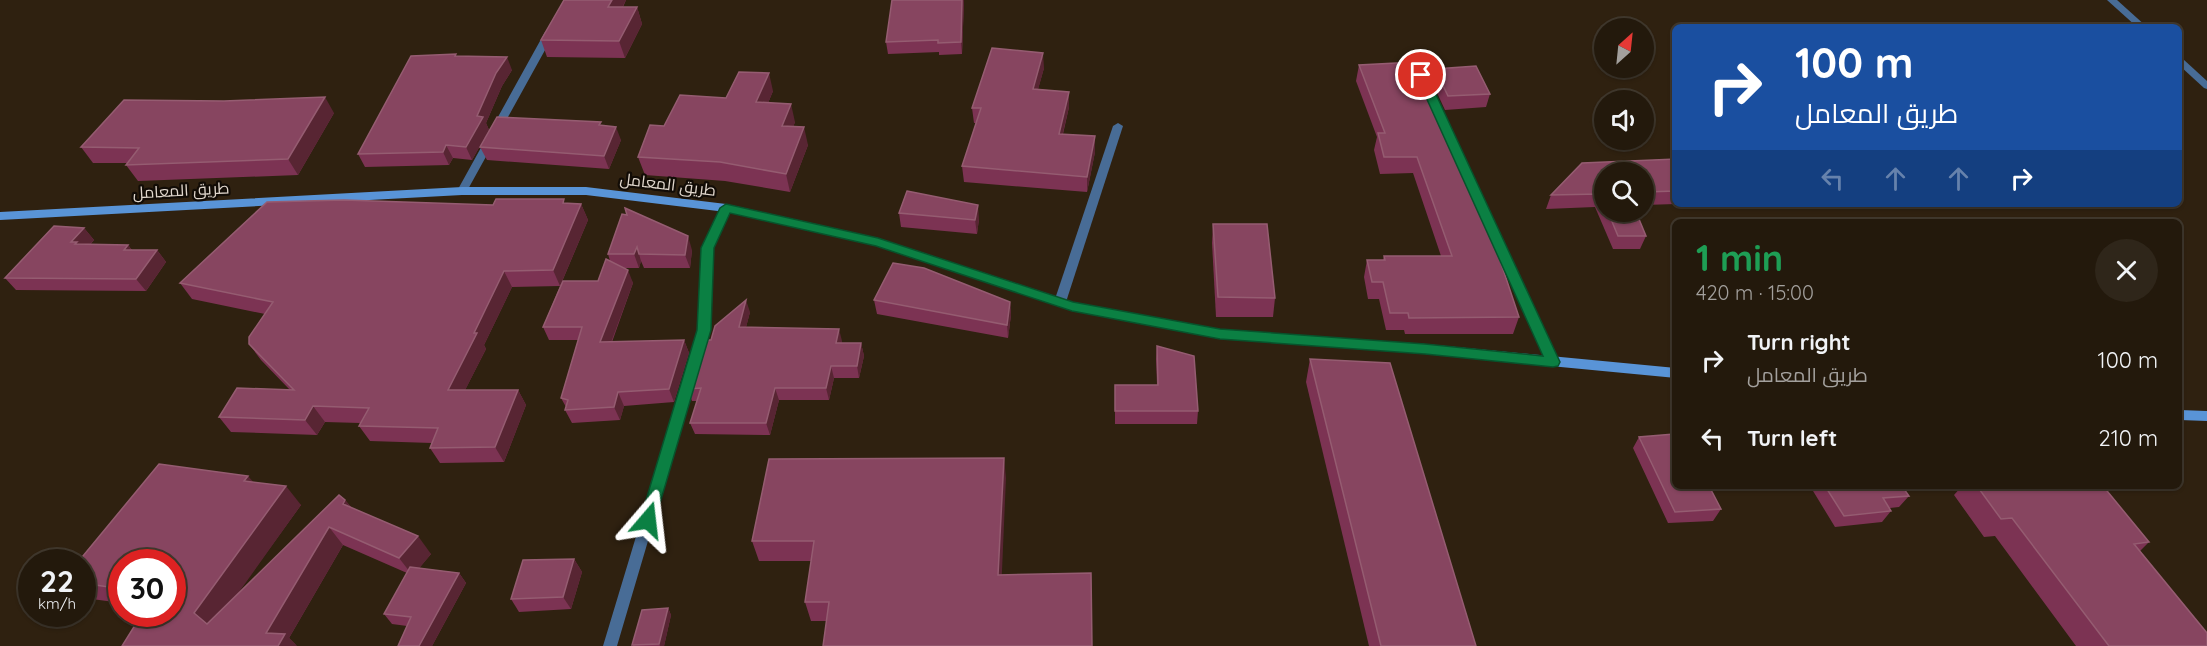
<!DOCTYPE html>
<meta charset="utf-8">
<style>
:root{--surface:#23190c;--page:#2f261a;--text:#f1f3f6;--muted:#a3a09d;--line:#40382d}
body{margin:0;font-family:Quicksand,Cairo,sans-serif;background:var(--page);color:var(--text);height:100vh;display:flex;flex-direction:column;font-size:22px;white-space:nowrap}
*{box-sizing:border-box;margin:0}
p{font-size:20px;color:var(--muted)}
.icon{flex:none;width:33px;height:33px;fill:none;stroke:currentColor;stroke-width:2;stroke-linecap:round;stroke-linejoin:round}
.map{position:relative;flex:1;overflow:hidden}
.drawer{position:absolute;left:1672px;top:219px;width:510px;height:270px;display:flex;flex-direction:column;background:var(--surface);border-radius:9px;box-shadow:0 2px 4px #0004,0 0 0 2px var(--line)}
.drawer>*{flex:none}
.banner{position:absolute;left:1672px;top:24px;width:510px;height:183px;border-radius:9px;box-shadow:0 2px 4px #0004,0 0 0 2px var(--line);background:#1a4fa0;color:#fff;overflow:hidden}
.needle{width:39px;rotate:27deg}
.fabs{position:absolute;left:1594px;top:18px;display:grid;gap:12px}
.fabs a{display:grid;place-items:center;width:60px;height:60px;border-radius:50%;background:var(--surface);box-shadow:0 2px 4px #0004,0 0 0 2px var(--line);font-size:30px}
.speed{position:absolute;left:18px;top:549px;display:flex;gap:12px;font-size:30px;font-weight:700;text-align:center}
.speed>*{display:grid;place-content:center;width:78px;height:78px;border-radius:50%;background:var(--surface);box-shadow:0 2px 4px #0004,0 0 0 2px var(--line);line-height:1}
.speed small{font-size:15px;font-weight:400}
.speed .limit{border:9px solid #d22;background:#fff;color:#111}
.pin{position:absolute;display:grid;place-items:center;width:51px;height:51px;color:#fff;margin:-26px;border:3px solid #fff;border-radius:50%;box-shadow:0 2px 6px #0007}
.me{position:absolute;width:66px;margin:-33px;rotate:17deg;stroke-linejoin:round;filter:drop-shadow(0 0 4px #0008)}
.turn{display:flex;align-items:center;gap:21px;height:126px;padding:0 24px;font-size:27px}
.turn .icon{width:78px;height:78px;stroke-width:2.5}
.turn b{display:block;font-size:42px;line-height:51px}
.lanes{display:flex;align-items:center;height:57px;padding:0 24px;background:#0003;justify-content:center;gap:30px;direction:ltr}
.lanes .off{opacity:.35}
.round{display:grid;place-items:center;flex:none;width:63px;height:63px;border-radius:32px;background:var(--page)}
.summary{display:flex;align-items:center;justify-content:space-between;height:102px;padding:0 24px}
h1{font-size:36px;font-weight:700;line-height:45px;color:#1e9e55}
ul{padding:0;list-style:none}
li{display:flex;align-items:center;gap:18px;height:78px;padding:0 24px}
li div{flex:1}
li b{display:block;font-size:22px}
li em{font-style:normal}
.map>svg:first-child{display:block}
</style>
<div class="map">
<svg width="2207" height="646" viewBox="0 0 2207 646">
<rect width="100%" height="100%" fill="#2f2110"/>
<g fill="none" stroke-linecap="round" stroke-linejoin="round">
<g fill="#486c96" fill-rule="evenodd">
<path d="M2107 0H2117L2147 27H2137Z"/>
<path d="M550 29 555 32 467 191 466 194H458L457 191 545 32Z"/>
<path d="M2180 58 2183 59 2207 81V89L2204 88 2180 66Z"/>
<path d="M1437 106 1442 109 1468 167 1467 169 1463 170 1458 167 1432 109Z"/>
<path d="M1118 123 1123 126 1066 302 1064 305H1056L1054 302 1113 126Z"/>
<path d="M726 204 731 208 714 248 710 331 617 646H603L698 331 702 248 721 208Z"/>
<path d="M1488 217 1494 221 1559 362 1557 365H1549L1547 362 1482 221Z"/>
</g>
<g fill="#5994d7" fill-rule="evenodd">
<path d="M462 187H586L726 204 878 238 1073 302 1220 330 1425 344 1676 368V378L1425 354 1220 338 1072 310 876 245 726 212 586 195H462L0 220V212Z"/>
<path d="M2180 410 2207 411V421L2180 420Z"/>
</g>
</g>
<g fill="#7c3353">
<path d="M564 0H626L623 7H637L642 24 625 58 547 57 541 40Z"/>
<path d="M892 0H964L962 54 939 55V52L888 54 886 42Z"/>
<path d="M457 56 512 70 502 86 486 123 489 130 472 160 453 158 449 165 365 167 358 154Z"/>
<path d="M1359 65 1452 152 1494 233 1492 238 1519 317 1513 334H1405L1404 330H1386L1379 299H1368L1364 277 1367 260H1383L1384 256H1441L1413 173 1380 174 1374 150 1377 137 1356 81Z"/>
<path d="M1044 68 1038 89 1069 92V107L1063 134 1095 152 1087 192 964 182 962 166 976 123H974L972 108Z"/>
<path d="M1435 69 1490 94 1486 107 1445 110 1432 82Z"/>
<path d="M773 91 768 103 795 122 793 127 808 145 790 192 725 181 645 175 638 157 664 126 726 98Z"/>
<path d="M334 113 298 175 138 181 126 165 127 163H93L81 147Z"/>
<path d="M602 126 621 140 609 169 487 160 480 147Z"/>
<path d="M1676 159V204L1644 205V172H1605V212H1636L1646 236 1640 249H1613L1595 207 1546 209 1551 195 1582 163Z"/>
<path d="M566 203 581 204 588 220 561 284 598 281 610 261 608 254 692 250 690 268H644L641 261 639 268H625L633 283 612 342 684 340 689 353 674 402 624 406 620 420 572 423 565 410 566 407 561 398 578 340H549L543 327 560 286 512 287 484 345 486 349 465 390H518L526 405 504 462 440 463 430 448 432 443 370 441 359 426 360 423 325 422 317 435 231 432 219 417 290 390 261 360 249 344 265 314 192 299 180 283 493 205Z"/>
<path d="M899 213 979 219 977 234 901 227Z"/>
<path d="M1213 224 1275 298 1273 317H1216L1212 243Z"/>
<path d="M84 228 94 240 90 245H128L132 250H157L166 262 146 291 16 290 5 278Z"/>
<path d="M874 300 1010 302 1011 315 1008 338 877 314Z"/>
<path d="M750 312 746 327 842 341 841 343H861L864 356 859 378H834L829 400H779L770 435 695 434 690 423 697 401H692L687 389 711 340Z"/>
<path d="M1157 346 1198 411 1197 424H1115V385H1157L1156 359Z"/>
<path d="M1310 359 1476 646H1369L1306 382Z"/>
<path d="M1639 437 1676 486 1721 509 1713 521 1668 523 1633 448Z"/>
<path d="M1006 478 826 621H811L805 602 811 561H759L752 541Z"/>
<path d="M253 482 301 505 236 595 345 500 352 508 431 554 419 568 459 573 466 583 432 646H398L407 626 392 624 384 614 407 573 343 545 289 638 297 646 172 562H122V603L84 598 82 597V562Z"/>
<path d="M1810 486H1902L1909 496 1899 507 1890 508 1891 511 1882 522 1835 527Z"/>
<path d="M1962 486H2103L2149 542 2140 551 2207 646H2076L1995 536 1984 537 1954 495Z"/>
<path d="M574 559 582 572 571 609 519 612 511 599Z"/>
<path d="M668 608 671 615 664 646H633L632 645Z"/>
</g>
<g fill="#582533">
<path d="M612 0H626L614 23 608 7Z"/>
<path d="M962 0H964L962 54 961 42Z"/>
<path d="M637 7 642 24 625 58 619 41Z"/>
<path d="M1043 53 1044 68 1034 104 1033 89Z"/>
<path d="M507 57 512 70 502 86 486 123 489 130 472 160 466 147 477 116 496 73Z"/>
<path d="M769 73 773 91 761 120 756 102Z"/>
<path d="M1069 92V107L1059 149V134Z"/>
<path d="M325 97 334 113 298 175 288 159Z"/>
<path d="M791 104 795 122 787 144 782 126Z"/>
<path d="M616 127 621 140 609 169 604 156Z"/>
<path d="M804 127 808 145 790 192 786 174Z"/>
<path d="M1095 136V152L1087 192V177Z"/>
<path d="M446 145 453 158 449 165 443 152Z"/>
<path d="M581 204 588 220 560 286 553 270Z"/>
<path d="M978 205 979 219 977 234 975 220Z"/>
<path d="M84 228 94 240 84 251 71 242Z"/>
<path d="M688 236 692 250 690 268 685 255Z"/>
<path d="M128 245 137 257 124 250Z"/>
<path d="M637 247 641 261 639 268 634 254Z"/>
<path d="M157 250 166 262 146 291 136 279Z"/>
<path d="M628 270 633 283 606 356 600 342Z"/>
<path d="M504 271 512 287 484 345 486 349 457 406 448 390 474 333Z"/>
<path d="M746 300 750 312 743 339 739 327Z"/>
<path d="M1010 302 1011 315 1008 338 1007 325Z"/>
<path d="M839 329 842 341 839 355 836 343Z"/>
<path d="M684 340 689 353 674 402 669 389Z"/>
<path d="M861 343 864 356 859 378 857 366Z"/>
<path d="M831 366 834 378 829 400 826 388Z"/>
<path d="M775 388 779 400 770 435 766 423Z"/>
<path d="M518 390 526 405 504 462 495 447Z"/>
<path d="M618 392 624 406 620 420 614 407Z"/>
<path d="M313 406 325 422 317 435 305 420Z"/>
<path d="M1004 458 1006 478 1001 594 998 575Z"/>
<path d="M248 476 264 494 244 481Z"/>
<path d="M286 486 301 505 212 630 194 613Z"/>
<path d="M345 500 360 518 343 504Z"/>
<path d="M329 527 343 545 289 638 297 646H278L266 633Z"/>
<path d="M418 536 431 554 413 576 399 558Z"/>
<path d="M574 559 582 572 571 609 563 597Z"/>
<path d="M459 573 466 583 432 646H419Z"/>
<path d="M668 608 671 615 664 646H660L659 644Z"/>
</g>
<g fill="#874560" stroke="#955c71" stroke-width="1.5">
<path d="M564 0H612L608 7H637L619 41 541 40Z"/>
<path d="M892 0H962L961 42 938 43V40L886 42Z"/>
<path d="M992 48 1043 53 1033 89 1069 92 1059 134 1095 136 1087 177 962 166 981 108H972Z"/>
<path d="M456 54 455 56 507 57 496 73 477 116 483 117 466 147 446 145 443 152 358 154 411 56Z"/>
<path d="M1415 62 1417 67H1421L1434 94 1452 152H1461L1464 158 1494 233H1491L1519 317 1409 318 1408 313H1390L1383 282H1372L1367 260H1385L1384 256H1452L1417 157H1384L1378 133H1385L1359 65Z"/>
<path d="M1476 66 1490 94 1448 96 1435 69Z"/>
<path d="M739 72 769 73 756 102 791 104 782 126 804 127 786 174 720 162 638 157 650 125 664 126 680 95 726 98Z"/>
<path d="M325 97 288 159 126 165 139 148 81 147 124 100 224 101Z"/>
<path d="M497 117 601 122 599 125 616 127 604 156 480 147Z"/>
<path d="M1676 159V191L1644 192V172H1605V205L1600 194 1551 195 1582 163Z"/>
<path d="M907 191 978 205 975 220 899 213Z"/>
<path d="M496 199H564L563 203 581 204 553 270 504 271 474 333H477L448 390H518L495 447 430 448 438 428 359 426 369 408 313 406 305 420 219 417 237 388 294 390 249 344V337L273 302 180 283 267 202 344 200 493 205Z"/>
<path d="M625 208 688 236 685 255 639 254 637 247 634 254H608L622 214 627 215Z"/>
<path d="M1608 212H1636L1646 236H1618Z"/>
<path d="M1213 224H1267L1275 298 1218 297Z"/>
<path d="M54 226 84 228 71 242H77L75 244 128 245 124 250H157L136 279 5 278Z"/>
<path d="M606 259 628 270 600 342 684 340 669 389 618 392 614 407 565 410 568 400 561 398 582 327H543L563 281H598Z"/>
<path d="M893 263 924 268 1010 302 1007 325 874 300Z"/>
<path d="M746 300 739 327 839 329 836 343H861L857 366H831L826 388H775L766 423H690L701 388 687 389 702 340H711L715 326Z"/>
<path d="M1157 346 1194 356 1198 411H1115V385H1158Z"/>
<path d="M1310 359 1390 363 1476 646H1381Z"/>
<path d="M1674 434 1676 437V486H1709L1721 509 1675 512 1639 437Z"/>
<path d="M1004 458 998 575 1091 573 1092 646H823L829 602H805L814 541H752L769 459Z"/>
<path d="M159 464 248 476 244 481 286 486 194 613 207 624 339 495 345 500 343 504 418 536 399 558 329 527 266 633 285 634 278 646H122L142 614H172V562H122V589L82 583V562H78Z"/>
<path d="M1825 486H1902L1909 496 1883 498 1891 511 1844 516Z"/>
<path d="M1977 486H2103L2149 542 2134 544 2207 633V646H2109L2012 518 2001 519Z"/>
<path d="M574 559 563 597 511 599 523 560Z"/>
<path d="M410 567 459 573 419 646H398L411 617 384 614Z"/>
<path d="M668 608 659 644 632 645 642 610Z"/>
</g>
<path fill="#0b8043" stroke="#07532c" stroke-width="1.5" d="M1421 72 1427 75 1560 362 1558 366 1553 367 1425 354 1220 339 1072 311 876 246 730 213 714 248 711 330 655 520 653 525 648 527 642 525 640 520 697 330 701 248 720 208 726 204 878 238 1073 302 1220 329 1425 344 1543 356 1416 75Z"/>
<g text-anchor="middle" stroke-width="4.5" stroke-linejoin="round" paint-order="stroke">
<g font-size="16" fill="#e1d7cd" stroke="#120c06">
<text transform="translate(668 184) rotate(7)" y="6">طريق المعامل</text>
<text transform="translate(181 190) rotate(-3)" y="6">طريق المعامل</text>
</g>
</g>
</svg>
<div class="fabs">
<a><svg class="needle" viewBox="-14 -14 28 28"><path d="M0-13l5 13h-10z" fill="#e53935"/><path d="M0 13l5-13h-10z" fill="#a3a09d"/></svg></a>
<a><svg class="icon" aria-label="sound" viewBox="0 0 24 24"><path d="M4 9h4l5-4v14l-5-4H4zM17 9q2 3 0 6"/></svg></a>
<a><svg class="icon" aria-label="search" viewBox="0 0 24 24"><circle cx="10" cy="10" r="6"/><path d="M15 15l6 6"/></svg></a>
</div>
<div class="speed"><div>22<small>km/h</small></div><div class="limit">30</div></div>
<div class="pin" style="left:1421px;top:75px;background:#d93025"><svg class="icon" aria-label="arrive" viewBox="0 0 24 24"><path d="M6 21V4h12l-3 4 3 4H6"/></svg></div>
<svg class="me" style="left:648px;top:520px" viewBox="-20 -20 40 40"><path d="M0-17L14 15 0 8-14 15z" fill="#0b8043" stroke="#fff" stroke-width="4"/></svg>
<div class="banner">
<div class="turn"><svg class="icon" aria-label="right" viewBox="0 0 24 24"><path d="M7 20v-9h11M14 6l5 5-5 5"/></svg><div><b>100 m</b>طريق المعامل</div></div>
<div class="lanes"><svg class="icon off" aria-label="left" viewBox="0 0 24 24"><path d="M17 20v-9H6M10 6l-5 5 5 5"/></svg><svg class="icon off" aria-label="ahead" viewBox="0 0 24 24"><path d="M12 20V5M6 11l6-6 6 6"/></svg><svg class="icon off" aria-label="ahead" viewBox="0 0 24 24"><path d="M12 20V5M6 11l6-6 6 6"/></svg><svg class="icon" aria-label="right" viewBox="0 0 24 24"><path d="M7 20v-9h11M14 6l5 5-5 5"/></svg></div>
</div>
<section class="drawer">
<div class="summary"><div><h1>1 min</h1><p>420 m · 15:00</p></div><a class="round"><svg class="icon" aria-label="close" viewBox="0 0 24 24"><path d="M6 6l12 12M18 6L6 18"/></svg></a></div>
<ul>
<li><svg class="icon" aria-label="right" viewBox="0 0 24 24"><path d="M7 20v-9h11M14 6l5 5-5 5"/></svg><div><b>Turn right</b><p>طريق المعامل</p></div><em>100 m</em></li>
<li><svg class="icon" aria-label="left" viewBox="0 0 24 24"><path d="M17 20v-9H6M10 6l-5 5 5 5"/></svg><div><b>Turn left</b></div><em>210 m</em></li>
</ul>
</section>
</div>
